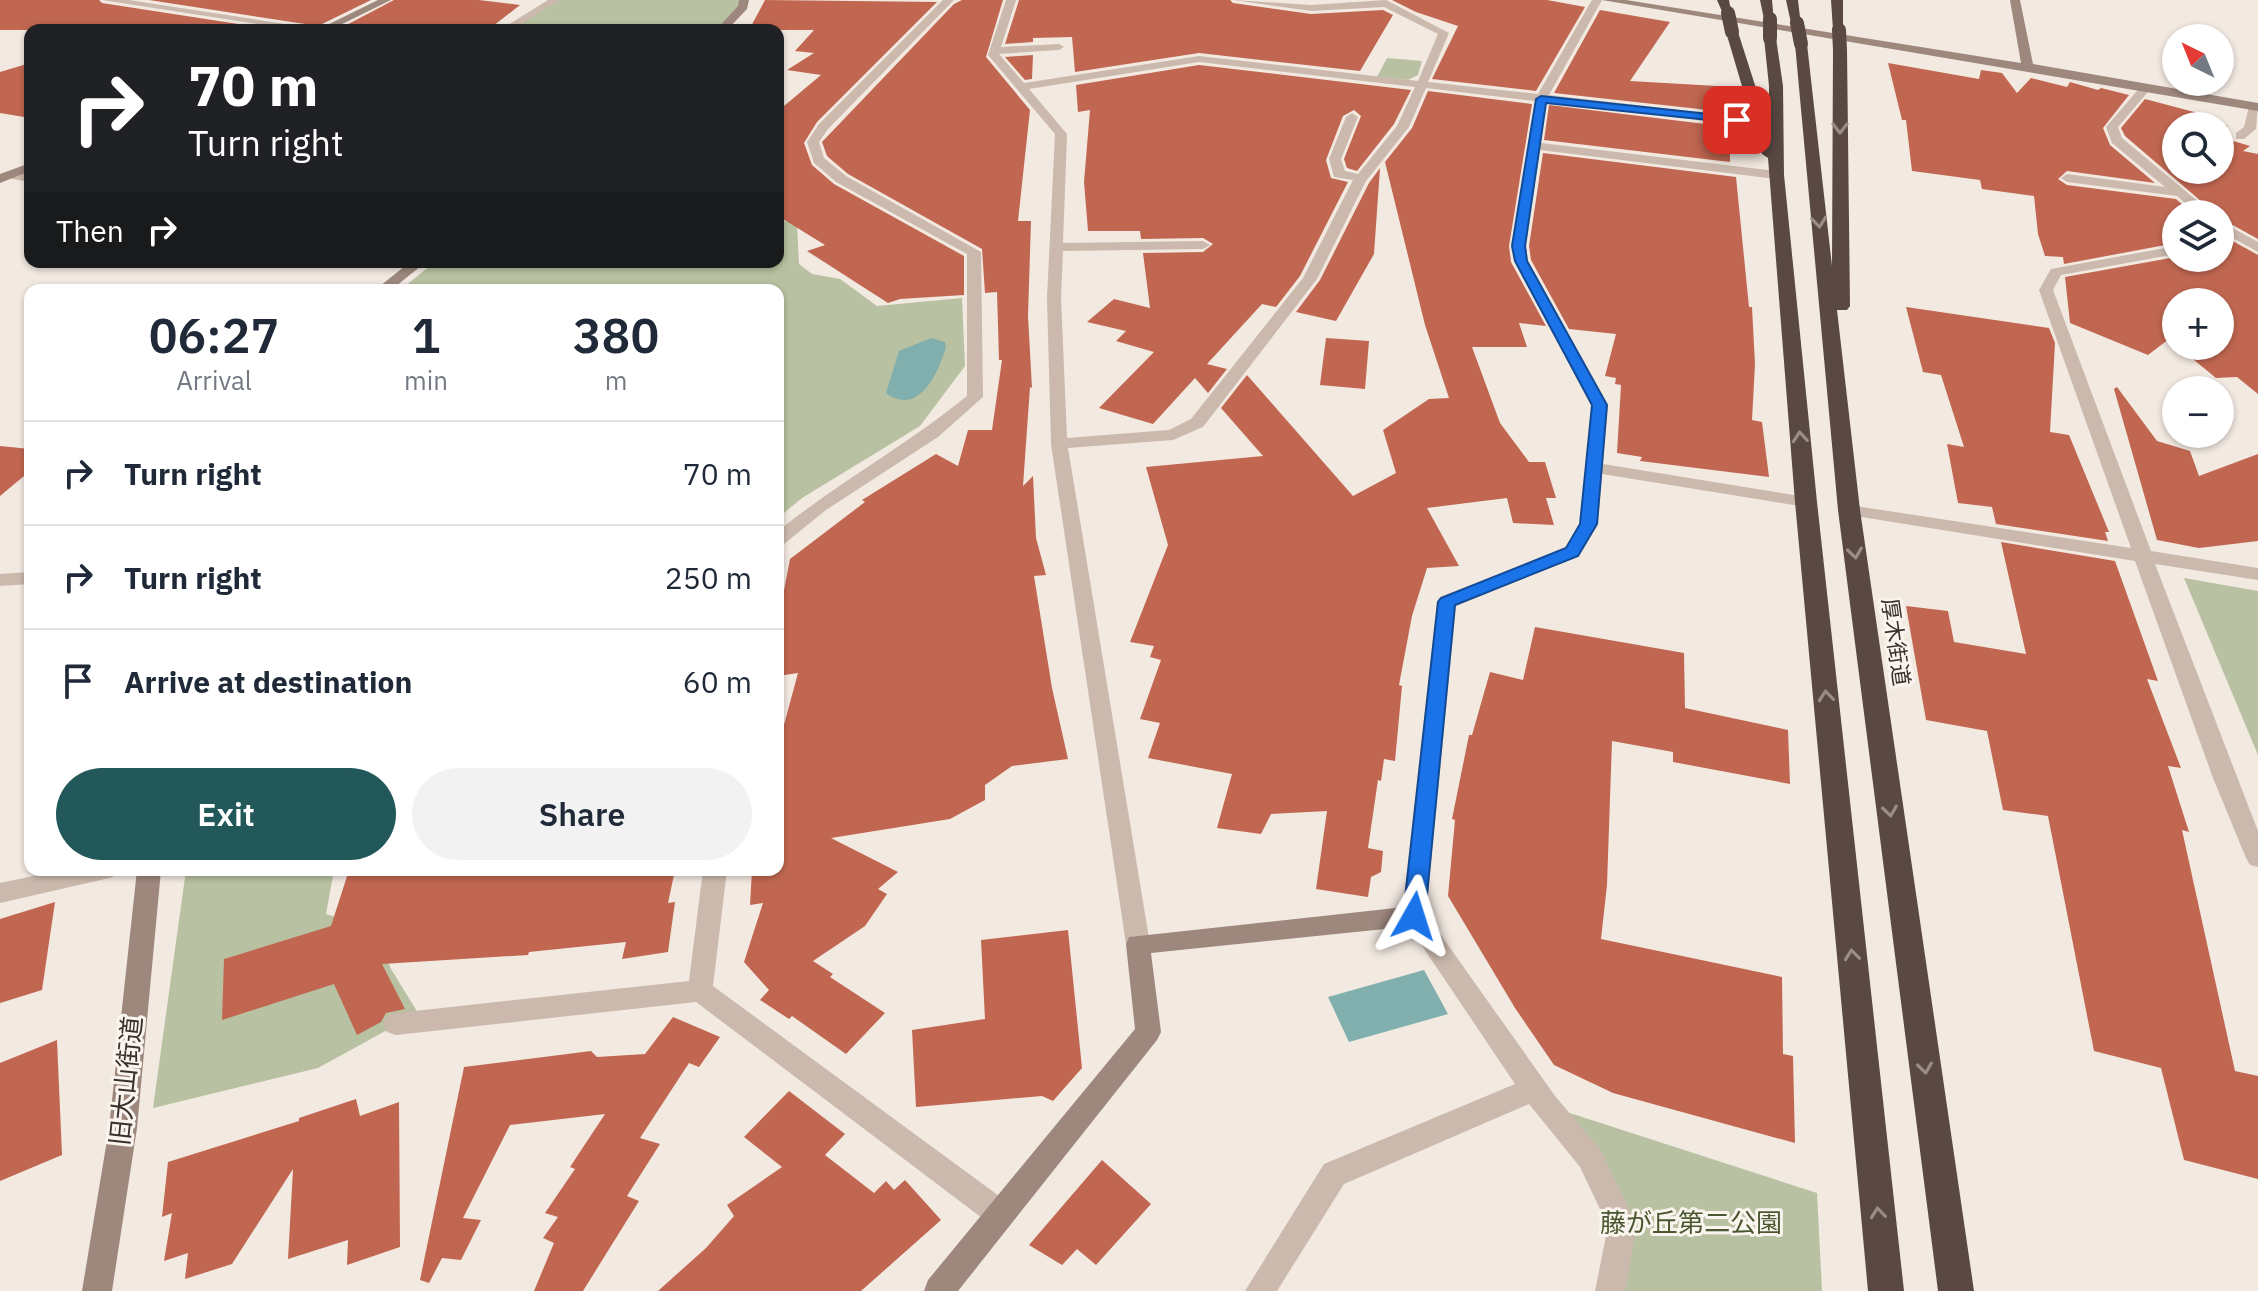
<!DOCTYPE html>
<meta charset="utf-8">
<style>
:root{--surface:#fff;--page:#f2f2f3;--text:#1f2937;--muted:#747a83;--line:#e0e1e3;--accent:#225859}
body{margin:0;font-family:"IBM Plex Sans","Noto Sans JP",sans-serif;background:var(--page);color:var(--text);height:100vh;display:flex;flex-direction:column;font-size:30px;white-space:nowrap}
*{box-sizing:border-box;margin:0}
p{font-size:26px;color:var(--muted)}
.icon{flex:none;width:44px;height:44px;fill:none;stroke:currentColor;stroke-width:2;stroke-linecap:round;stroke-linejoin:round}
.map{position:relative;flex:1;overflow:hidden}
.details{position:absolute;left:24px;top:284px;width:760px;height:592px;display:flex;flex-direction:column;background:var(--surface);border-radius:16px;box-shadow:0 2px 6px #0004}
.details>*{flex:none}
.hud{position:absolute;left:24px;top:24px;width:760px;height:244px;border-radius:16px;box-shadow:0 2px 6px #0004;background:#202124;color:#fff;overflow:hidden}
.needle{width:52px;rotate:317deg}
.controls{position:absolute;left:2162px;top:24px;display:grid;gap:16px}
.controls a{display:grid;place-items:center;width:72px;height:72px;border-radius:50%;background:var(--surface);box-shadow:0 2px 6px #0004;font-size:40px}
.pin{position:absolute;display:grid;place-items:center;width:68px;height:68px;color:#fff;margin:-34px;border-radius:16px;box-shadow:0 4px 12px #0006}
.me{position:absolute;width:88px;margin:-44px;rotate:6deg;stroke-linejoin:round;filter:drop-shadow(0 0 6px #0008)}
.turn{display:flex;align-items:center;gap:28px;height:168px;padding:0 32px;font-size:36px}
.turn .icon{width:104px;height:104px;stroke-width:2.5}
.turn b{display:block;font-size:56px;line-height:68px}
.then{display:flex;align-items:center;height:76px;padding:0 32px;background:#0003;gap:16px;font-size:30px}
.eta{display:flex;justify-content:space-evenly;align-items:center;height:136px;text-align:center}
.eta b{font-size:48px;font-weight:600;line-height:56px}
.button{display:flex;gap:16px;margin-top:auto;padding:16px 32px}
.button a{flex:1;height:92px;border-radius:48px;background:var(--accent);color:#fff;font-size:32px;font-weight:600;line-height:92px;text-align:center}
.button a+a{background:var(--page);color:var(--text)}
ul{padding:0;list-style:none}
li{display:flex;align-items:center;gap:24px;height:104px;padding:0 32px;border-top:2px solid var(--line)}
li div{flex:1}
li b{display:block;font-size:30px}
li em{font-style:normal}
.map>svg:first-child{display:block}
</style>
<div class="map">
<svg width="2258" height="1291" viewBox="0 0 2258 1291">
<rect width="100%" height="100%" fill="#f2e9e1"/>
<g fill="#b8c1a1">
<path d="M555 0H744L721 30H505Z"/>
<path d="M1387 58 1422 61 1418 75 1408 80 1377 77Z"/>
<path d="M778 219 797 225 799 264 812 274 840 279 877 306 962 298 965 366 920 426 802 498 778 518V290H400L435 262H778Z"/>
<path d="M2184 578 2258 591V755Z"/>
<path d="M186 870H334L326 914 374 929 391 969 418 1013 318 1068 153 1108Z"/>
<path d="M1545 1105 1817 1193 1822 1291H1610L1623 1225Z"/>
</g>
<g fill="#81afae">
<path d="M931 338 945 342 946 347C938 374 918 417 886 393L899 351Z"/>
<path d="M1424 970 1448 1014 1349 1042 1328 997Z"/>
</g>
<g fill="#c16751">
<path d="M0 0H99L102 3 277 30H0Z"/>
<path d="M149 0H371L318 26Z"/>
<path d="M394 0H479L520 5 488 30H337Z"/>
<path d="M765 0 937 2 817 122 804 143 812 165 834 184 964 256V295L900 299 888 303 807 251 825 245 778 216V111L821 75 787 70 814 53 795 51 814 30H749Z"/>
<path d="M962 0H1003L986 57 1030 110 1018 221H1031L1028 316 1032 388 1030 387 1023 486 1033 476 1036 538 1046 575 1034 576 1052 688 1068 759 1012 766 985 785V800L950 819 831 838 898 872 878 889 887 894 865 926 813 961 833 974 830 977 885 1013 846 1054 792 1016 789 1019 760 1000 769 990 744 962 763 903 750 905 752 870H778V747L798 673 778 676 781 606 790 559 865 502 862 500 936 454 958 466 968 430H992L1002 360H999L997 292 985 293 982 249 848 174 827 156 822 142 954 4Z"/>
<path d="M1019 0H1230L1233 3 1311 14 1383 10 1393 15 1360 71 1199 53 1075 72 1072 37 1033 38V42L1005 44Z"/>
<path d="M1392 0H1547L1585 7 1536 91 1432 79 1458 26 1416 12Z"/>
<path d="M1600 10 1670 22 1630 81 1717 86 1726 112 1554 93Z"/>
<path d="M1033 55 1032 79 1025 80 1005 57Z"/>
<path d="M30 63V118L0 113V72Z"/>
<path d="M1888 63 1979 79 1981 70 2002 73 2017 93 2031 78 2067 87 2070 82 2098 90 2101 88 2129 95 2103 128 2110 145 2155 183 2067 171 2058 179 2067 185 2176 199 2193 214H2176V243L2064 264 2063 257 2045 256 2038 234 2034 196 1982 189 1980 180 1912 171 1906 120H1902Z"/>
<path d="M1199 65 1411 90 1394 124 1357 171 1347 168 1344 159 1361 116 1354 110 1343 116 1326 160 1331 178 1348 182 1300 276 1276 307 1262 304 1207 364 1227 369 1208 393 1195 378 1153 424 1099 408 1154 352 1116 341 1126 331 1087 322 1114 299 1150 308 1143 253 1203 252 1213 244 1203 238 1141 239 1140 231H1088L1084 182 1090 110 1078 112 1076 85Z"/>
<path d="M1428 91 1532 104 1509 246 1511 262 1546 326 1519 323 1527 347H1472L1500 423 1529 462H1545L1556 498H1546L1554 525 1513 523 1507 498 1427 508 1459 566 1427 568 1412 616 1399 685 1402 686 1395 761 1384 759 1381 781 1378 780 1368 848 1383 851 1381 872 1371 877 1368 897 1316 889 1327 811 1271 814 1261 834 1217 828 1232 774 1148 758 1160 723 1140 719 1161 660 1150 657 1154 646 1130 642 1168 545 1146 467 1263 456 1221 408 1247 375 1353 496 1396 473 1383 430 1429 399 1449 398 1425 325 1385 162 1412 128Z"/>
<path d="M2145 99 2198 113 2194 117 2228 126 2220 130V126H2176V170H2220V137L2250 146 2243 151 2258 154V239L2220 218V214H2216L2125 136 2121 128Z"/>
<path d="M1549 105 1730 127V162L1544 140Z"/>
<path d="M1543 153 1736 177 1749 307H1752L1755 364 1752 420 1762 422 1769 477 1640 461 1642 457 1617 453 1621 385 1615 384 1616 378 1605 376 1616 334 1569 329 1531 260 1529 246Z"/>
<path d="M1380 168 1374 254 1336 321 1296 312 1320 280 1369 183Z"/>
<path d="M2220 234 2258 255V394L2237 377 2216 378 2177 346H2220V302H2176V345L2169 339 2148 355 2070 323 2065 277 2176 257 2220 258Z"/>
<path d="M1906 307 2049 328 2055 343 2050 432 2069 435 2109 532H2105L2108 541 1996 524 1992 507 1958 503 1947 444 1964 447 1941 375 1923 372Z"/>
<path d="M1326 338 1369 341 1365 389 1320 385Z"/>
<path d="M2117 387 2157 441 2190 451 2199 476 2258 454V541L2199 548 2157 540 2114 389Z"/>
<path d="M0 446 30 449V471L0 496Z"/>
<path d="M2001 542 2115 561 2158 681 2147 679 2181 768 2168 766 2189 832 2182 830 2235 1071 2258 1076V1179L2184 1160 2161 1068 2094 1051 2048 816 2003 810 1987 731 1926 720 1906 606 1948 611 1954 642 2026 654Z"/>
<path d="M1535 627 1684 653 1685 708 1788 730 1790 784 1673 762V752L1612 741 1607 885 1601 939 1782 977 1783 1054 1793 1056 1795 1143 1613 1093 1554 1065 1515 1008 1448 896 1455 820 1452 819 1469 735H1472L1490 672 1523 680Z"/>
<path d="M349 870H675L668 903 675 902 668 952 622 959 626 942 529 952 528 955 382 964 405 1009 386 1013 381 1022 357 1035 334 984 222 1020 224 959 331 926Z"/>
<path d="M55 902 42 990 0 1003V919Z"/>
<path d="M1068 930 1082 1068 1053 1101 1042 1096 916 1107 912 1030 985 1019 981 940Z"/>
<path d="M673 1017 720 1037 699 1067 689 1063 640 1138 660 1144 627 1196 639 1201 583 1291H534L554 1243 543 1238 558 1217 545 1213 575 1169 570 1167 605 1114 510 1125 463 1218 481 1220 461 1260 442 1258 429 1283 420 1280 464 1067 591 1051 597 1057 645 1054Z"/>
<path d="M57 1040 62 1155 0 1181V1063Z"/>
<path d="M789 1091 845 1134 825 1155 874 1193 886 1181 894 1190 905 1180 941 1220 861 1291H658L706 1248 734 1216 727 1205 782 1167 744 1137Z"/>
<path d="M356 1099 360 1116 399 1102 400 1247 347 1265 348 1240 288 1259 293 1169 232 1264 185 1279 188 1253 164 1261 172 1213 162 1217 168 1162 299 1121V1118Z"/>
<path d="M1102 1160 1151 1204 1096 1265 1077 1249 1062 1265 1029 1245Z"/>
</g>
<g fill="none" stroke-linecap="round" stroke-linejoin="round">
<g fill="#cbb9ad" fill-rule="evenodd">
<path d="M102 0H129L324 30H297Z"/>
<path d="M548 0H560L512 30H500Z"/>
<path d="M943 0H954L828 129 819 142 824 158 846 176 981 252 983 397 938 437 826 510 784 544 778 546V531C839 482 907 445 967 396V254L836 182 814 163 807 142 819 124Z"/>
<path d="M1006 0H1016L1001 47 1059 44 1064 47 1059 50 999 54 1024 83 1199 56 1418 81 1438 34 1384 7 1311 11 1233 0 1311 5 1386 0 1449 33 1428 82 1538 94 1592 0H1602L1549 95 1759 119 1765 123 1759 127 1546 102 1541 143 1776 171 1782 175 1776 179 1540 150 1526 246 1528 261 1608 405 1603 464 1806 497 1815 502 1806 507 1602 474 1598 524 1579 556 1456 606 1426 914 1555 1096 1600 1149 1637 1225 1625 1291H1595L1608 1226 1580 1167 1529 1104 1344 1184 1277 1291H1245L1324 1164 1515 1084 1402 916 1437 602 1440 597 1565 548 1580 524 1592 405 1514 261 1512 246 1535 101 1426 88 1409 127 1366 181 1317 279 1203 427 1173 440 1068 448 1150 944 1147 951 1138 954 1129 951 1126 944 1051 444 1047 298 1055 134 988 55ZM1199 62 1415 87 1397 126 1358 174 1345 171 1341 159 1358 117 1352 113 1346 117 1329 159 1334 177 1353 180 1303 278 1191 419 1169 430 1067 438 1061 298 1063 251 1203 249 1210 245 1203 241 1063 243 1067 134 1029 89Z"/>
<path d="M2143 84 2153 86 2118 127 2122 138 2213 214H2198L2177 196 2067 182 2061 178 2067 174 2165 187 2112 143 2106 127Z"/>
<path d="M2258 103 2256 129 2244 139H2236V133L2244 127 2249 106Z"/>
<path d="M12 171 30 174V182L7 178 6 175Z"/>
<path d="M2220 221 2258 242V252L2220 231Z"/>
<path d="M2176 246V254L2061 275 2053 290 2151 551 2258 568V580L2155 564 2258 831V867L2250 865 2246 858 2213 778 2135 561 1849 515 1840 510 1849 505 2131 548 2039 290 2051 269Z"/>
<path d="M30 572V584L0 586V574Z"/>
<path d="M62 870H117L113 877 105 879 0 903V883Z"/>
<path d="M703 870H727L713 986 1010 1204 1014 1214 1010 1224 1000 1228 990 1224 696 1002 396 1035 387 1032 383 1024 387 1016 396 1013 689 981Z"/>
</g>
<g fill="#9e887e" fill-rule="evenodd">
<path d="M378 0H391L330 30H317Z"/>
<path d="M739 0H749L747 9 727 30H716L738 6Z"/>
<path d="M1602 0H1626L2021 63 2010 0H2020L2033 64 2258 103V111Z"/>
<path d="M30 163V171L0 183V174Z"/>
<path d="M410 262H426L391 290H375Z"/>
<path d="M137 870H161L137 1128 112 1291H82L109 1128Z"/>
<path d="M1414 906 1423 909 1426 916 1423 923 1414 926 1151 953 1161 1032 1157 1040 958 1291H924L928 1280 1135 1029 1126 944 1129 937Z"/>
</g>
<g fill="#5a4943" fill-rule="evenodd">
<path d="M1717 0H1729L1732 16H1724Z"/>
<path d="M1760 0H1772L1774 22 1764 19Z"/>
<path d="M1786 0H1798L1801 26 1791 23Z"/>
<path d="M1831 0H1843V33L1833 30Z"/>
<path d="M1728 29 1738 32 1769 129V86L1764 38 1770 34 1776 38 1783 86 1784 175 1817 502 1904 1291H1868L1795 502 1768 158 1762 154 1726 32Z"/>
<path d="M1801 40 1807 44 1832 266 1833 50 1840 46 1847 50 1850 306 1847 310H1837L1860 510 1974 1291H1938L1838 510 1795 44Z"/>
</g>
<g stroke="#5a4943" stroke-width="14">
<path d="M1728 13 1732 32"/>
<path d="M1770 19V38"/>
<path d="M1797 23 1801 44"/>
<path d="M1839 30 1840 50"/>
</g>
</g>
<defs><path id="oneway-chevron" d="M-2-3.5L2.5 0L-2 3.5" fill="none" stroke-width="1.6" stroke-linecap="round" stroke-linejoin="round" transform="scale(2)"/></defs>
<g stroke="#9a8d87">
<use href="#oneway-chevron" transform="translate(1840 128) rotate(90)"/>
<use href="#oneway-chevron" transform="translate(1819 222) rotate(84)"/>
<use href="#oneway-chevron" transform="translate(1800 437) rotate(-95)"/>
<use href="#oneway-chevron" transform="translate(1855 553) rotate(82)"/>
<use href="#oneway-chevron" transform="translate(1826 696) rotate(-96)"/>
<use href="#oneway-chevron" transform="translate(1890 811) rotate(82)"/>
<use href="#oneway-chevron" transform="translate(1852 955) rotate(-96)"/>
<use href="#oneway-chevron" transform="translate(1925 1068) rotate(82)"/>
<use href="#oneway-chevron" transform="translate(1878 1213) rotate(-96)"/>
</g>
<path fill="#1a73e8" stroke="#114b97" stroke-width="2" d="M1541 96 1737 117 1743 120 1737 123 1546 103 1525 246 1527 261 1607 405 1597 524 1578 556 1455 605 1425 916 1421 923 1414 925 1406 923 1403 916 1438 602 1441 598 1566 548 1580 524 1592 405 1515 261 1512 246 1536 99Z"/>
<g text-anchor="middle" stroke-width="6" stroke-linejoin="round" paint-order="stroke">
<g font-size="22" fill="#392f2b" stroke="#faf4ee">
<text transform="translate(1896 642) rotate(82)" y="8">厚木街道</text>
</g>
<g font-size="26" fill="#392f2b" stroke="#faf4ee">
<text transform="translate(126 1081) rotate(-84)" y="9">旧大山街道</text>
</g>
<g font-size="26" fill="#4a5730" stroke="#faf4ee">
<text x="1691" y="1232">藤が丘第二公園</text>
</g>
</g>
</svg>
<div class="controls">
<a><svg class="needle" viewBox="-14 -14 28 28"><path d="M0-13l5 13h-10z" fill="#e53935"/><path d="M0 13l5-13h-10z" fill="#747a83"/></svg></a>
<a><svg class="icon" aria-label="search" viewBox="0 0 24 24"><circle cx="10" cy="10" r="6"/><path d="M15 15l6 6"/></svg></a>
<a><svg class="icon" aria-label="layers" viewBox="0 0 24 24"><path d="M12 4l9 5-9 5-9-5zM3 14l9 5 9-5"/></svg></a>
<a>+</a>
<a>−</a>
</div>
<div class="pin" style="left:1737px;top:120px;background:#d93025"><svg class="icon" aria-label="arrive" viewBox="0 0 24 24"><path d="M6 21V4h12l-3 4 3 4H6"/></svg></div>
<svg class="me" style="left:1414px;top:916px" viewBox="-20 -20 40 40"><path d="M0-17L14 15 0 8-14 15z" fill="#1a73e8" stroke="#fff" stroke-width="4"/></svg>
<div class="hud">
<div class="turn"><svg class="icon" aria-label="right" viewBox="0 0 24 24"><path d="M7 20v-9h11M14 6l5 5-5 5"/></svg><div><b>70 m</b>Turn right</div></div>
<div class="then">Then<svg class="icon" aria-label="right" viewBox="0 0 24 24"><path d="M7 20v-9h11M14 6l5 5-5 5"/></svg></div>
</div>
<section class="details">
<div class="eta">
<div><b>06:27</b><p>Arrival</p></div>
<div><b>1</b><p>min</p></div>
<div><b>380</b><p>m</p></div>
</div>
<ul>
<li><svg class="icon" aria-label="right" viewBox="0 0 24 24"><path d="M7 20v-9h11M14 6l5 5-5 5"/></svg><div><b>Turn right</b></div><em>70 m</em></li>
<li><svg class="icon" aria-label="right" viewBox="0 0 24 24"><path d="M7 20v-9h11M14 6l5 5-5 5"/></svg><div><b>Turn right</b></div><em>250 m</em></li>
<li><svg class="icon" aria-label="arrive" viewBox="0 0 24 24"><path d="M6 21V4h12l-3 4 3 4H6"/></svg><div><b>Arrive at destination</b></div><em>60 m</em></li>
</ul>
<div class="button"><a>Exit</a><a>Share</a></div>
</section>
</div>
